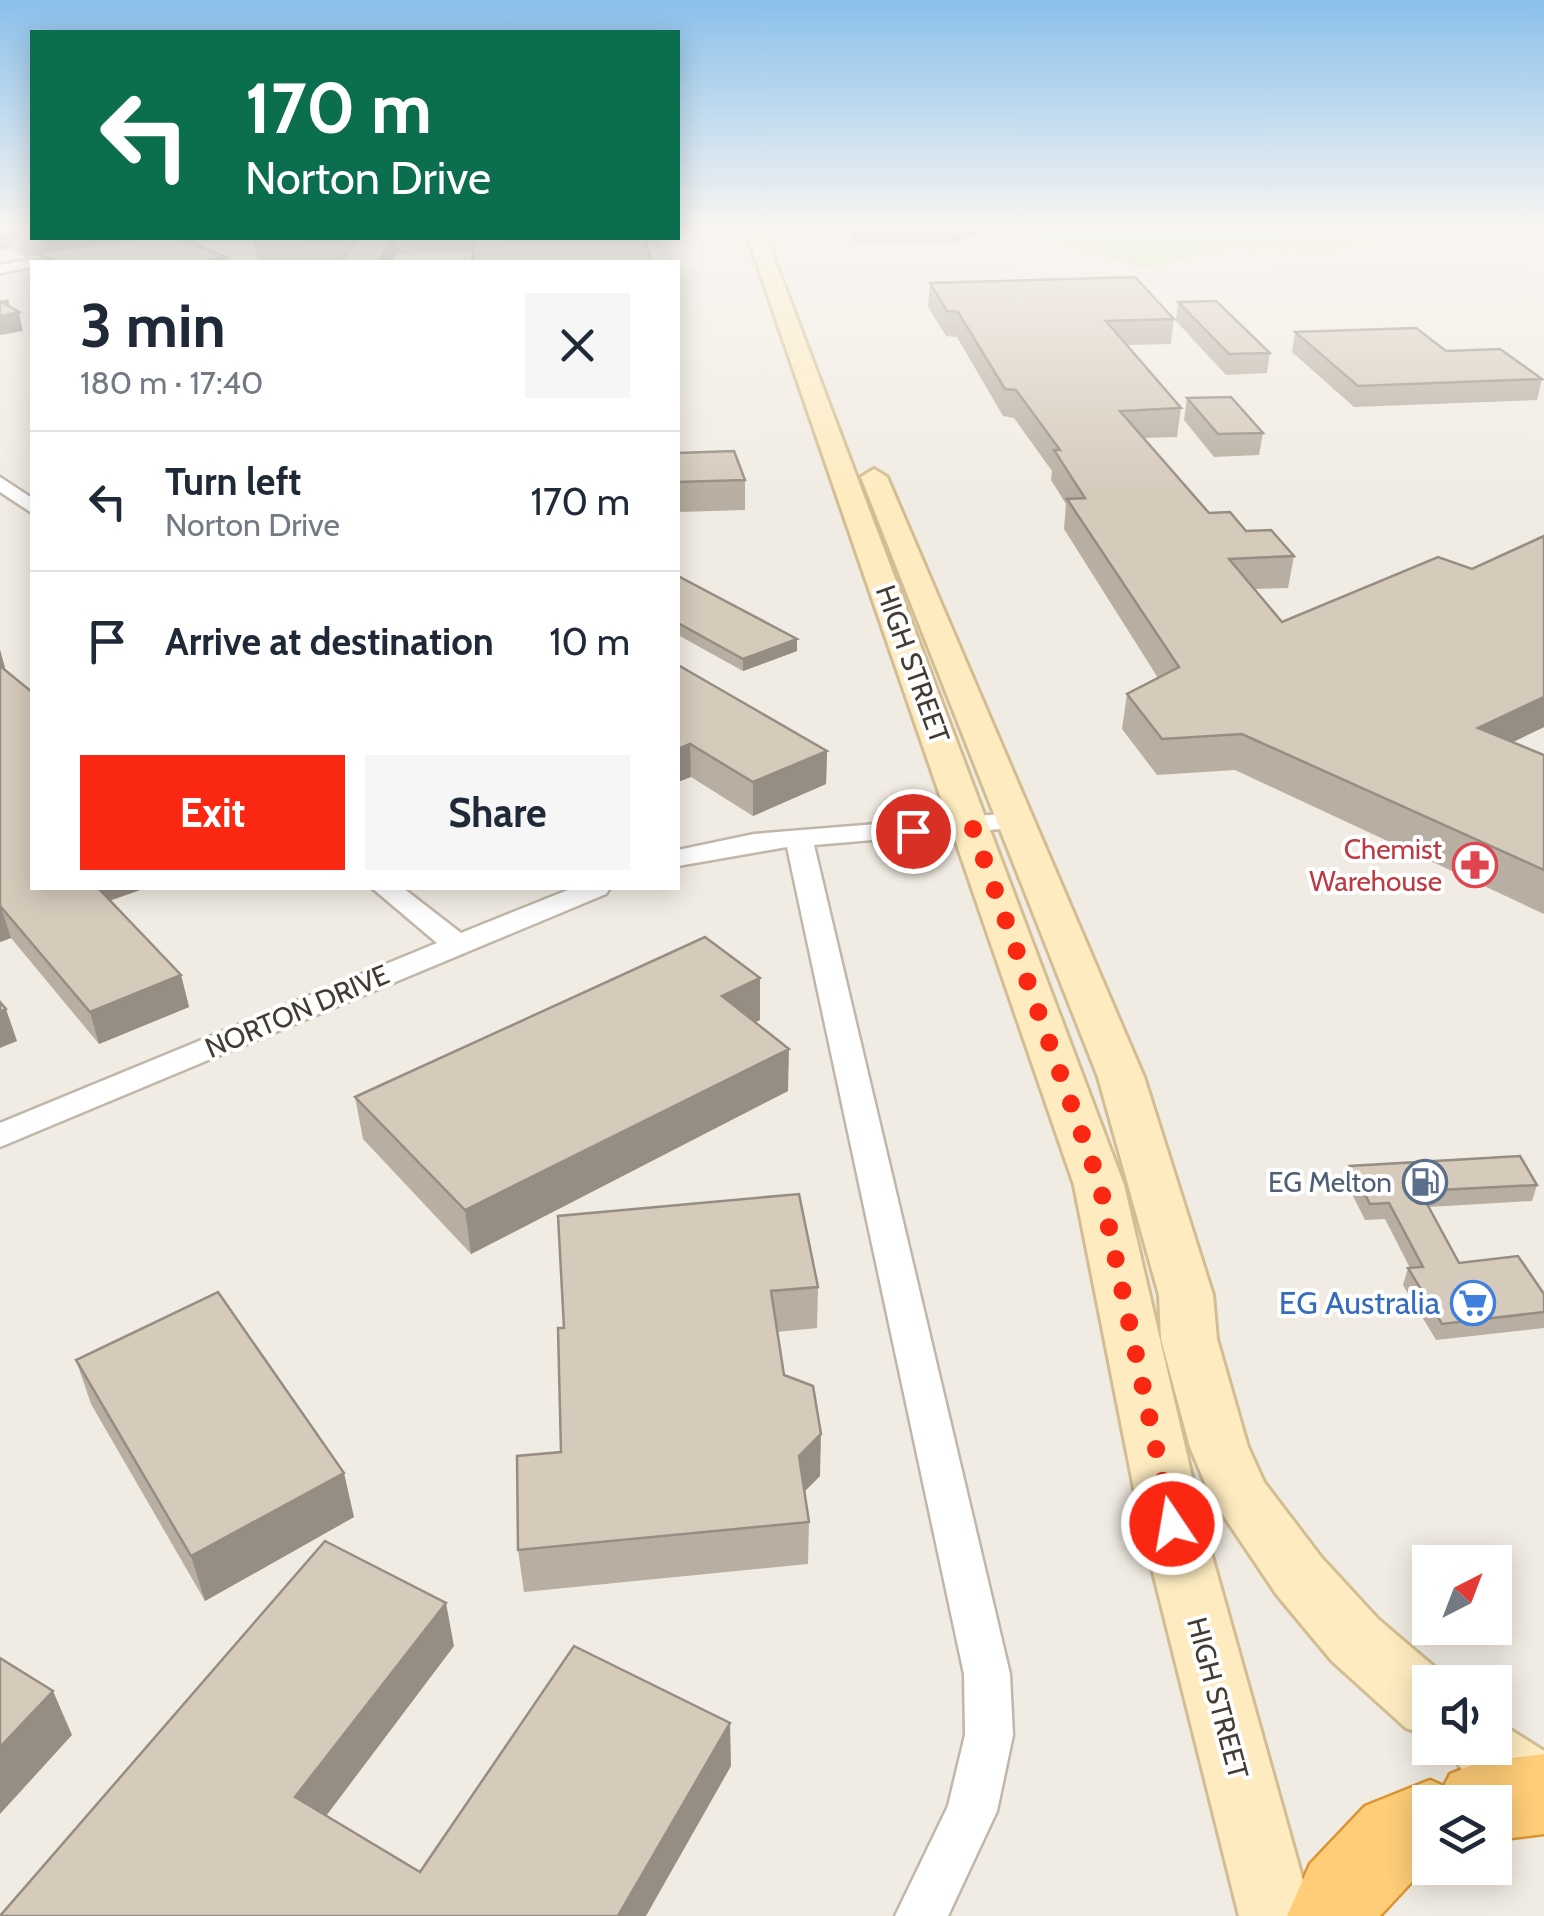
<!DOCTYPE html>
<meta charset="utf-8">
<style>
:root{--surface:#fff;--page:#f6f6f7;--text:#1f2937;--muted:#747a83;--line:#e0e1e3;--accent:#fa2812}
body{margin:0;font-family:Cabin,sans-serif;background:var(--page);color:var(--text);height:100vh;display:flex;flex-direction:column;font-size:38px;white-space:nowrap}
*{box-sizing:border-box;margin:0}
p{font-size:32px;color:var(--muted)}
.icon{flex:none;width:55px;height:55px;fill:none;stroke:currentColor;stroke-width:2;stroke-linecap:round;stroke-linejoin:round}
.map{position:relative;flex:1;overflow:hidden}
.panel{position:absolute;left:30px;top:260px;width:650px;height:630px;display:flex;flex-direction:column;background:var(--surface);border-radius:0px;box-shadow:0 5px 25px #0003}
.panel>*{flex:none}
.guide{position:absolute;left:30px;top:30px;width:650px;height:210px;border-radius:0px;box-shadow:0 5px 25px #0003;background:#0b6e4f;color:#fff;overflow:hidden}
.needle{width:65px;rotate:42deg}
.buttons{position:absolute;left:1412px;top:1545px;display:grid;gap:20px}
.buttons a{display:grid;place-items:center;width:100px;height:100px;border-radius:0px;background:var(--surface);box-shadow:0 5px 25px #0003;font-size:50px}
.pin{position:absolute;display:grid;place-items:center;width:85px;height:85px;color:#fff;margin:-42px;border:5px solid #fff;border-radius:50%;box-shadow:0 2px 10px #0007}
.me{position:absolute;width:110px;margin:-55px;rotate:348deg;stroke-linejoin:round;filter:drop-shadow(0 0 8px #0008)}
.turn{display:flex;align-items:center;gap:35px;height:210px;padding:0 50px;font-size:45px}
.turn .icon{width:130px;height:130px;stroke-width:2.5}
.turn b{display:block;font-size:70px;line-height:85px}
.round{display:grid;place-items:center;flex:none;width:105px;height:105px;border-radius:0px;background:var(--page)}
.overview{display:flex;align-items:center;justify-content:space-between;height:170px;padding:0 50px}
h1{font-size:60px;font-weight:700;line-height:75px}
.primary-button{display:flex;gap:20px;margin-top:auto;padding:20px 50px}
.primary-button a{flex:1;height:115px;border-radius:0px;background:var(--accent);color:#fff;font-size:40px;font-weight:700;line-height:115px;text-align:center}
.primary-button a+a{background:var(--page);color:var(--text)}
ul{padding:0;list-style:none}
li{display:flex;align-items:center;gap:30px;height:140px;padding:0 50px;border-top:2px solid var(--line)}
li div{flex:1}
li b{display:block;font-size:38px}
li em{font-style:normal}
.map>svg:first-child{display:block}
</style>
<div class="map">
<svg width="1544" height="1916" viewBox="0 0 1544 1916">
<rect width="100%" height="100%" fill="#f1ece3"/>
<path fill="#cfe6ab" d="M997 226H1421L1332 251 1225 248 1146 268Z"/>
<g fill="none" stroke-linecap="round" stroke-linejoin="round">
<defs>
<g id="minor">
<path d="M32 259 39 262H32V267L0 273V265Z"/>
<path d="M0 477 32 498V513L0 492Z"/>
<path d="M1014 813 1023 815 1027 821 1023 827 814 845 1010 1674 1013 1735 997 1811 948 1916H895L948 1806 965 1735 964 1674 787 847 678 866V850L754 834Z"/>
<path d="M372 888H403L461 933 573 888H610L606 894 0 1147V1123L437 943Z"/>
</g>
<g id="secondary">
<path d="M744 226H762L1124 1185 1203 1524 1313 1916H1239L1141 1524 1074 1185Z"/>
<path d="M874 469 887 477 1144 1077 1213 1295 1217 1339 1248 1447 1264 1482 1321 1557 1378 1619 1452 1682H1430V1737L1406 1728 1332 1661 1277 1595 1211 1497 1190 1447 1161 1339 1159 1295 1098 1077 861 477Z"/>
<path d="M1495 1720 1544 1751V1827C1508 1812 1464 1785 1450 1748H1495Z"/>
</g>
<path id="trunk" d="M1544 1754V1834L1495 1840V1802H1430V1862L1380 1916H1287L1310 1864 1365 1806 1430 1780 1444 1786 1450 1774 1479 1762Z"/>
</defs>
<use href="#minor" stroke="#c0b6a9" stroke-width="5"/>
<use href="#secondary" stroke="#d2be92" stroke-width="6"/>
<use href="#trunk" stroke="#dc9532" stroke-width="5"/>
<use href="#minor" fill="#fff" fill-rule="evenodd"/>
<use href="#secondary" fill="#feecc0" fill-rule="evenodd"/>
<use href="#trunk" fill="#fecd78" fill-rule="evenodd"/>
</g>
<g fill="#b8aea1">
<path d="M0 226 227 262H40L38 255 25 257 9 248 0 250Z"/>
<path d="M846 226H997V228L948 244 855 245Z"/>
<path d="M257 238H645L473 252 397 254 342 261 299 262H258L255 243Z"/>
<path d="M930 283 1174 319 1171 344 1127 345 1181 408 1177 437 1144 438 1209 513 1294 556 1288 588 1255 589 1282 622 1544 727 1513 742 1544 755V914L1235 770 1157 775 1122 729 1127 694 1158 678 1064 529 1066 504 1051 480 1052 471 1014 418 1003 416 957 337 946 336 928 307Z"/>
<path d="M1178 302 1270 353 1267 373 1226 375 1176 321Z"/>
<path d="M1295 332 1446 351 1542 379 1537 400 1354 407 1292 352Z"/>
<path d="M1187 398 1263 433 1259 455 1214 457 1184 420Z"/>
<path d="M678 453 745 480V510L678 512Z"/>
<path d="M678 576 797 639V651L743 671 678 635Z"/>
<path d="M0 650 5 668H3L110 901 181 975 189 1007 99 1044 11 938 0 942Z"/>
<path d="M678 665 827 751 826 784 753 816 691 777Z"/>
<path d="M760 1020 755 1022 788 1091 471 1254 363 1139 355 1097Z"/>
<path d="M1350 1166 1537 1185 1532 1201 1429 1207 1459 1263 1544 1294V1328L1436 1340 1403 1285 1408 1268H1410L1385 1219 1365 1220 1346 1182Z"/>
<path d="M558 1216 818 1287 817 1328 777 1332 784 1375 820 1476 804 1492 809 1522 808 1564 524 1592 518 1550 561 1452 564 1328Z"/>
<path d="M76 1360 354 1517 205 1601 91 1404Z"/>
</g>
<g fill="#968d83">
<path d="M968 226H997V228L948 244V232Z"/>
<path d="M0 231H5L9 248 0 250Z"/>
<path d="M32 238H140L25 257 21 239Z"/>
<path d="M392 238H395L397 254 392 262H378Z"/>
<path d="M226 257 227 262H199Z"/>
<path d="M8 299 12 314 19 312 23 331 0 335V301Z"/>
<path d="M797 639V651L743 671V659Z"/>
<path d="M0 650 5 668 0 669Z"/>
<path d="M1544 697V727L1469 763 1478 728Z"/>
<path d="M690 744 691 777 678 782V749Z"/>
<path d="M827 751 826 784 753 816V782Z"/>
<path d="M90 888H146L95 906Z"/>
<path d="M0 907H1L11 938 0 942Z"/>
<path d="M181 975 189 1007 99 1044 90 1012Z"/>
<path d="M760 978V1020L723 1038 722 996Z"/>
<path d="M6 1009 17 1041 0 1048V1012Z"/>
<path d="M789 1049 788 1091 471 1254 465 1210Z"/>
<path d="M821 1434 820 1476 798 1498 799 1456Z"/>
<path d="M344 1473 354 1517 205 1601 191 1556Z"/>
<path d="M446 1603 454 1646 308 1840 295 1797Z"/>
<path d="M53 1691 72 1735 0 1814V1747Z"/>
<path d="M730 1723 731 1766 646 1916H618Z"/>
</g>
<g fill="#d6cabb" stroke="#968d83" stroke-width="2.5">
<path d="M0 226H32V237L21 239 5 231H0Z"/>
<path d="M852 226H968L948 232 856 234Z"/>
<path d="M139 238H180L226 257 199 262H55L38 253Z"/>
<path d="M257 238H392L378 262H341L355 241 255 243Z"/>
<path d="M475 238H645L651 262H472Z"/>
<path d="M1135 277 1174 319 1106 321 1181 408 1120 411 1209 513 1230 512 1246 531 1271 530 1294 556 1229 559 1282 622 1438 557 1472 569 1544 536V697L1478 728 1544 755V870L1242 734 1162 739 1127 694 1179 667 1067 499 1085 498 1054 450H1060L1016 390 1005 389 958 312 947 311 930 283Z"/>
<path d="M0 301 19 312 0 316Z"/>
<path d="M1216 301 1270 353 1229 354 1178 302Z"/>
<path d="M1416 328 1446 351 1500 349 1542 379 1358 386 1295 332Z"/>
<path d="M1231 397 1263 433 1218 434 1187 398Z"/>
<path d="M734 451 745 480 678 482V453Z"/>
<path d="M678 576 797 639 743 659 678 623Z"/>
<path d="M678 665 827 751 753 782 690 744 678 749Z"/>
<path d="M0 666 32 692V888H98L181 975 90 1012 1 907H0Z"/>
<path d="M705 937 760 978 722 996 789 1049 465 1210 355 1097Z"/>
<path d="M0 1002 6 1009 0 1012Z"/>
<path d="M1520 1156 1537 1185 1420 1191 1459 1263 1518 1256 1544 1294V1312L1442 1324 1408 1268 1423 1267 1389 1203 1370 1204 1350 1166Z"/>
<path d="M799 1194 818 1287 771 1291 784 1375 813 1386 821 1434 799 1456 809 1522 518 1550 517 1456 561 1452 558 1328H564L558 1216Z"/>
<path d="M218 1292 344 1473 191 1556 76 1360Z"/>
<path d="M325 1541 446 1603 295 1797 420 1872 574 1646 730 1723 618 1916H0Z"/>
<path d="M0 1658 53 1691 0 1747Z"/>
</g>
<linearGradient id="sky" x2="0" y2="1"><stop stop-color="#8ac0eb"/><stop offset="0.46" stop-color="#f9f6f2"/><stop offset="1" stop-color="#f9f6f2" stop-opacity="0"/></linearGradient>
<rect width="1544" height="494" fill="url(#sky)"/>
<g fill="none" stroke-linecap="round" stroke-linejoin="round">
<path stroke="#fa2812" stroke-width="18" stroke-dasharray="0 32.4" d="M913 831 971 823 1100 1185 1172 1524"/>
</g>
<defs>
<symbol id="pharmacy-ring" viewBox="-11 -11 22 22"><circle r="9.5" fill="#fff" stroke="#e0444e" stroke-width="1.5"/><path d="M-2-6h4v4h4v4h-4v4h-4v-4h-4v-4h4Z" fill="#e0444e"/></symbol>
<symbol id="fuel-ring" viewBox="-11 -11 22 22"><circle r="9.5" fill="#fff" stroke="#5c6f8a" stroke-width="1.5"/><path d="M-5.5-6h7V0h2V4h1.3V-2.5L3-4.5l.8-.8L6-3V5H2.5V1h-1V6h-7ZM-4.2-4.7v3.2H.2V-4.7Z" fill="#5c6f8a"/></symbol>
<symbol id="supermarket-ring" viewBox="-11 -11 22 22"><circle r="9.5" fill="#fff" stroke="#3f7fe0" stroke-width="1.5"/><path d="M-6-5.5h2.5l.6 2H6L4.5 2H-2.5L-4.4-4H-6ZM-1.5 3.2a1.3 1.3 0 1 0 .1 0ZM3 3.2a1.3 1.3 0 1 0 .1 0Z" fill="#3f7fe0"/></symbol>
</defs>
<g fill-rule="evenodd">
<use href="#pharmacy-ring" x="1450" y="840" width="50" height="50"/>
<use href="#fuel-ring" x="1400" y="1157" width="50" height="50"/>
<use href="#supermarket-ring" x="1448" y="1278" width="50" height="50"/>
</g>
<g text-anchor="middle" stroke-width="8" stroke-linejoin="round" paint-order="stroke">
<g font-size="28" fill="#433c33" stroke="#fff">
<text transform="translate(913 664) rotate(70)" y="10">HIGH STREET</text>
<text transform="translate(297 1011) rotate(-23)" y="10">NORTON DRIVE</text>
<text transform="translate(1218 1698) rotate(75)" y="10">HIGH STREET</text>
</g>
<g font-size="28" fill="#be3a42" stroke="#fff" text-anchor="end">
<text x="1442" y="859">Chemist<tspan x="1442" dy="32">Warehouse</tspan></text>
</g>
<g font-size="28" fill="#4e5e75" stroke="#fff" text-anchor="end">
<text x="1392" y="1192">EG Melton</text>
</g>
<g font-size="32" fill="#366cbe" stroke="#fff" text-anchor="end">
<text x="1440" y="1314">EG Australia</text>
</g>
</g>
</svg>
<div class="buttons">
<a><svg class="needle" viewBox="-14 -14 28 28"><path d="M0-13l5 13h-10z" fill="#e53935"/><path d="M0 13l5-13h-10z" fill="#747a83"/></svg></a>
<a><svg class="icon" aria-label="sound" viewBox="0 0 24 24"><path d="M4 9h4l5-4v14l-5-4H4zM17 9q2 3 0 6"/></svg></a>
<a><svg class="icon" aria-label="layers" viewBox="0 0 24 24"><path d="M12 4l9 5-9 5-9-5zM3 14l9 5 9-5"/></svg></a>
</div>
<div class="pin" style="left:913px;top:831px;background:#d93025"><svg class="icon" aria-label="arrive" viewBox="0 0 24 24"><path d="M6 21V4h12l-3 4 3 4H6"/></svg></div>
<svg class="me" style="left:1172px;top:1524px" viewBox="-20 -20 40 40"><circle r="17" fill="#fa2812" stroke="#fff" stroke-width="3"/><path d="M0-11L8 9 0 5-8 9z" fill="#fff"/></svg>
<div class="guide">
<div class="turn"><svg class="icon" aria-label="left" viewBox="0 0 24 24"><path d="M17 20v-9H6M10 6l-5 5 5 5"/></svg><div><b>170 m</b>Norton Drive</div></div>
</div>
<section class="panel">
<div class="overview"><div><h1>3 min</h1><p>180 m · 17:40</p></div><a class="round"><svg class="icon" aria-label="close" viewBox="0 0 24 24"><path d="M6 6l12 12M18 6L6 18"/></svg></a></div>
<ul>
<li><svg class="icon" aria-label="left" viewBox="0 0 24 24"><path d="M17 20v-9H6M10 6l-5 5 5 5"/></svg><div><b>Turn left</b><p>Norton Drive</p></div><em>170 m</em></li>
<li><svg class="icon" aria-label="arrive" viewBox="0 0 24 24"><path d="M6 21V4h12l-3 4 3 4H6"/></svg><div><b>Arrive at destination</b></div><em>10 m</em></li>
</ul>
<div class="primary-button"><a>Exit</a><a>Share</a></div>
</section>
</div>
